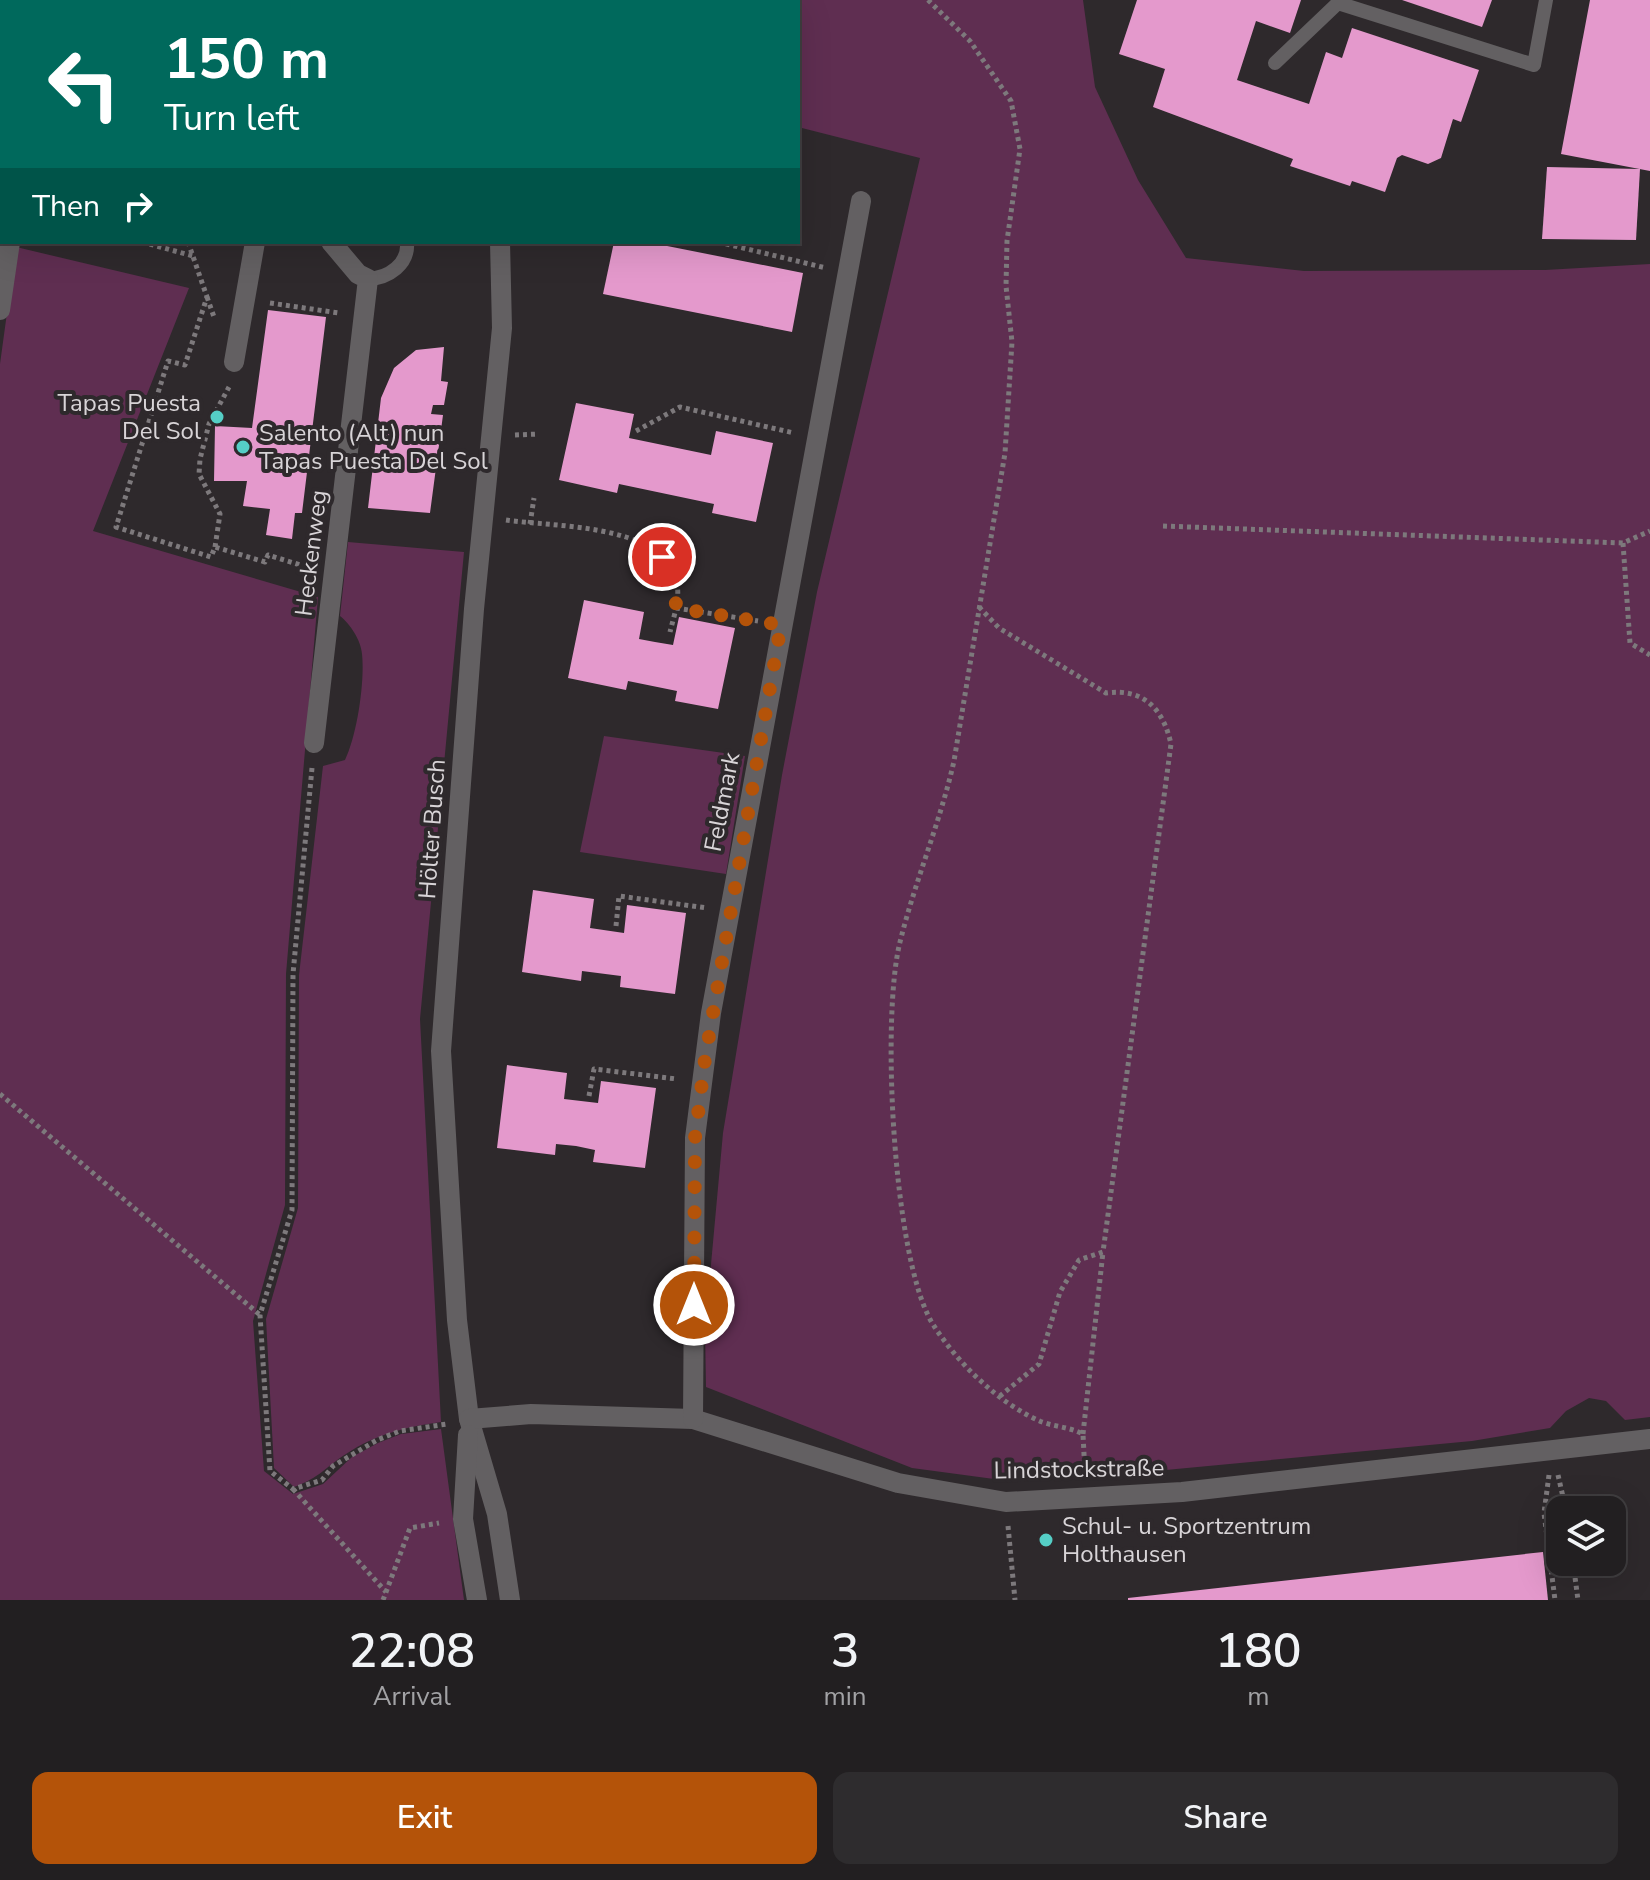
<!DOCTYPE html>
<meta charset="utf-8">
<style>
:root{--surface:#221f21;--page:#2e2c2e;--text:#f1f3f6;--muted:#a2a2a5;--line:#3f3d3f;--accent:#b45309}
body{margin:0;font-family:"Nunito Sans",sans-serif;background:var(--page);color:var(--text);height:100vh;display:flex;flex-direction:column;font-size:30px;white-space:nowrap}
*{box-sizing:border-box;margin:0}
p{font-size:26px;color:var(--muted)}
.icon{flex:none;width:44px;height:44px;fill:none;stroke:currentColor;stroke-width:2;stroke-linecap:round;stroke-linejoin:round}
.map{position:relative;height:1600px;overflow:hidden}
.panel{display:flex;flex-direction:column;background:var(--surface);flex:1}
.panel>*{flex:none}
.guide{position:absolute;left:0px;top:0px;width:800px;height:244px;box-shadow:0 8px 32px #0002,0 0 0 2px var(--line);background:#00695c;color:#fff;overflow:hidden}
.fabs{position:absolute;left:1546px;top:1496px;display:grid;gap:16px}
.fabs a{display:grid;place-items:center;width:80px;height:80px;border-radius:16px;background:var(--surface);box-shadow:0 8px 32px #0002,0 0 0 2px var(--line);font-size:40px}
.pin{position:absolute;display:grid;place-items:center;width:68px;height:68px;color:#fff;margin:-34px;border:4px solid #fff;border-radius:50%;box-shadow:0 2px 8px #0007}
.me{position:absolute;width:88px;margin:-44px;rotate:0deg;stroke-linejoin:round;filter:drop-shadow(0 0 6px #0008)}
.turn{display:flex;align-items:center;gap:28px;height:168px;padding:0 32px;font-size:36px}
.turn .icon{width:104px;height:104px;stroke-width:2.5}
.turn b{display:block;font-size:56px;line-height:68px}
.then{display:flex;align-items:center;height:76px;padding:0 32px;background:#0003;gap:16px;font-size:30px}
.eta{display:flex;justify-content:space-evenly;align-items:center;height:136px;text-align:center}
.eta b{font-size:48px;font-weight:600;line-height:56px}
.action{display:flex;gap:16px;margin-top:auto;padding:16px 32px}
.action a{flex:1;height:92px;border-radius:16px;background:var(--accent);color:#fff;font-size:32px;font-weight:600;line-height:92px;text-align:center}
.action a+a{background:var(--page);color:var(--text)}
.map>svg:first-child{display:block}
</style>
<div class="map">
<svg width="1650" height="1600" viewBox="0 0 1650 1600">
<rect width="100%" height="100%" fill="#2e292c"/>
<g fill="#5f2e51">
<path d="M478 0H1083L1095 87 1138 180 1186 258 1304 271 1545 270 1650 264V1417L1625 1420 1606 1401 1589 1398 1566 1411 1550 1428 1472 1441 1070 1479H994L912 1468 706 1387 705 1330 723 1133 782 775 817 592 920 158 798 127V2Z"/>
<path d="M16 247 189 288 93 531 318 597 286 974 285 1205 253 1321 264 1471 293 1494 323 1484 352 1457 378 1443 401 1434 441 1429 464 1600H0V364Z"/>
<path d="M348 542 464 552 420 1019 441 1422C406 1427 376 1434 346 1454 324 1468 321 1477 294 1487L274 1468 266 1319 298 1208 299 975 323 766 345 760C357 735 365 682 362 654 361 640 350 624 340 616Z"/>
<path d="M604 736 745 756 726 874 580 852Z"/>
</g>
<g fill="#e499cc">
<path d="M1137 0H1301L1290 33 1256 21 1237 80 1309 104 1326 52 1342 58 1352 28 1479 70 1461 122 1453 119 1441 158 1428 164 1402 155 1397 158 1385 192 1352 181 1350 186 1290 166 1293 159 1153 107 1165 69 1119 54Z"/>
<path d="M1402 0H1492L1482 27Z"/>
<path d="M1590 0H1650V171L1561 154Z"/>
<path d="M1547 167 1640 169 1636 240 1542 239Z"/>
<path d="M614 242H647L803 273 792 332 603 294Z"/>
<path d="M268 310 326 317 302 513H295L292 539 266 535 270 509 243 506 247 481H214L215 426 252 428Z"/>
<path d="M444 347 441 381 448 382 444 405H433L431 414 443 415 430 513 368 508 381 398 394 368 416 350Z"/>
<path d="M576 403 634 414 629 438 711 455 716 431 773 443 756 522 712 513 714 504 619 484 617 493 559 480Z"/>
<path d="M584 600 644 612 639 639 655 642 673 645 679 617 735 628 718 709 675 701 677 691 628 681 626 690 568 678Z"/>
<path d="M533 890 594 899 590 928 624 933 627 905 686 913 675 994 620 987 621 976 582 971 581 981 522 972Z"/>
<path d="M507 1065 567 1073 564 1099 598 1103 601 1081 656 1088 645 1168 593 1162 595 1150 576 1146 556 1144 555 1155 497 1148Z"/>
<path d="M1543 1552 1548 1600H1128V1598Z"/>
</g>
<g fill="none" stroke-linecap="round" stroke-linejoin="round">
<g stroke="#7d797c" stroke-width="5" stroke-dasharray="4 4" stroke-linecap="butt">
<path d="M928 0 970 41 1011 101 1020 149 1007 241 1006 286 1012 342 1005 453 954 761C940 823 915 881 900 942 881 1017 893 1254 931 1321 946 1346 968 1371 991 1390 1005 1402 1025 1415 1042 1422 1056 1427 1069 1427 1083 1434L1085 1474"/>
<path d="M142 242 193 256"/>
<path d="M188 242 207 297 185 365 168 361 116 527 211 557 215 547 265 562 268 555 310 568"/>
<path d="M718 242 826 268"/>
<path d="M207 297 214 317"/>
<path d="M270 303 339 313"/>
<path d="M636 431 680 407 794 433"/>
<path d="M515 435 538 434"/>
<path d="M506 520C552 527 657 523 675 577 682 595 674 615 670 632"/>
<path d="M530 524 534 498"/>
<path d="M1163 526 1623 543 1650 531"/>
<path d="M1623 543 1630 643 1650 655"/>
<path d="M215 547 220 514 199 474 200 459 209 424 229 387"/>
<path d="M979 607 999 628 1106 693C1143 688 1163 708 1171 744L1103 1252 1079 1260 1060 1292 1039 1364 1000 1396"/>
<path d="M676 608 758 621"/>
<path d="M312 768 293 974 292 1210 260 1315 270 1471 293 1489 322 1480 333 1466 377 1440 400 1431 447 1424"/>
<path d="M616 926 619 896 707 908"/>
<path d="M0 1094 260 1315"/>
<path d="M589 1096 594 1069 677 1079"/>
<path d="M1083 1434 1103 1252"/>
<path d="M1549 1475 1544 1513 1555 1600"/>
<path d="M1558 1475 1566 1510"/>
<path d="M293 1489 386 1592"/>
<path d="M1008 1526 1015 1600"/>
<path d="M1573 1562 1578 1600"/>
<path d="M383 1600 410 1528 439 1523"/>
</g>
<g stroke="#636062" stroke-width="14">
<path d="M1275 63 1338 3 1534 65 1546 0"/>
<path d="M368 279C389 278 409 264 407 242"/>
</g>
<g stroke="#636062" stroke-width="20">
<path d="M453 0 454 2"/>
<path d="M30 2V0"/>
<path d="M322 2 323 0"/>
<path d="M500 242 502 328 474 609 441 1051 457 1320 469 1419 497 1514 510 1600"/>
<path d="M0 310 10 242"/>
<path d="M234 362 255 242"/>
<path d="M314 743 368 279 358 274 331 242"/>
<path d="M469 1419 531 1414 693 1419 898 1483 1006 1502 1182 1492 1650 1439"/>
<path d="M693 1419 695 1138 711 1013 861 201"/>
<path d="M468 1435 463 1519 477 1600"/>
</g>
</g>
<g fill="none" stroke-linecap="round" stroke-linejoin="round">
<path stroke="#b45309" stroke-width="14" stroke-dasharray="0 25.2" d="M662 557 675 576 676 608 781 625 705 1059 695 1138 694 1305"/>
</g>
<g fill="#55cec6" stroke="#2e292c" stroke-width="3">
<circle cx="217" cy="417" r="8"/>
<circle cx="243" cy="447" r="8"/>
<circle cx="1046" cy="1540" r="8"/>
</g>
<g text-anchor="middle" stroke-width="8" stroke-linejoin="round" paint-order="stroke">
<g font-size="24" fill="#d8d4d7" stroke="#2e292c" text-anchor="start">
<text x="201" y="411" text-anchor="end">Tapas Puesta<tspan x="201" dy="28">Del Sol</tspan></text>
<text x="259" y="441">Salento (Alt) nun<tspan x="259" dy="28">Tapas Puesta Del Sol</tspan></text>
<text x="1062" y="1534">Schul- u. Sportzentrum<tspan x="1062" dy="28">Holthausen</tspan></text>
</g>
<g font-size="24" fill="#d8d4d7" stroke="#2e292c">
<text transform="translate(311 553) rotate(-83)" y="8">Heckenweg</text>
<text transform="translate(722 802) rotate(-79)" y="8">Feldmark</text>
<text transform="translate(432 829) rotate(-86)" y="8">Hölter Busch</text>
<text transform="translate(1079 1469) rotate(-1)" y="8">Lindstockstraße</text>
</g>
</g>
</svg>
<div class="fabs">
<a><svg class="icon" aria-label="layers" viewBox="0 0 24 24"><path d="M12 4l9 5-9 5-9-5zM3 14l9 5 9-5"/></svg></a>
</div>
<div class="pin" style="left:662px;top:557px;background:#d93025"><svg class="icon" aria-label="arrive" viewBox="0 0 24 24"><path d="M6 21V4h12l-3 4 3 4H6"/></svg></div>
<svg class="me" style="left:694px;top:1305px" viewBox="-20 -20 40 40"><circle r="17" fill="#b45309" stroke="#fff" stroke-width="3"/><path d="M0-11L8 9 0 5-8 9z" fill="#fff"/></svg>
<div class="guide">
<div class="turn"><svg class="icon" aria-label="left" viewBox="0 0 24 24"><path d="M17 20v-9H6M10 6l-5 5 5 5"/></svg><div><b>150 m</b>Turn left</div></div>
<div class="then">Then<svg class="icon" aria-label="right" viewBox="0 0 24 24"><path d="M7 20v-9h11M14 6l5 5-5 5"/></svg></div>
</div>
</div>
<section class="panel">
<div class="eta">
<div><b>22:08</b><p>Arrival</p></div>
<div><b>3</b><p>min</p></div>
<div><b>180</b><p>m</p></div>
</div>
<div class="action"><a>Exit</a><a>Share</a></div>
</section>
